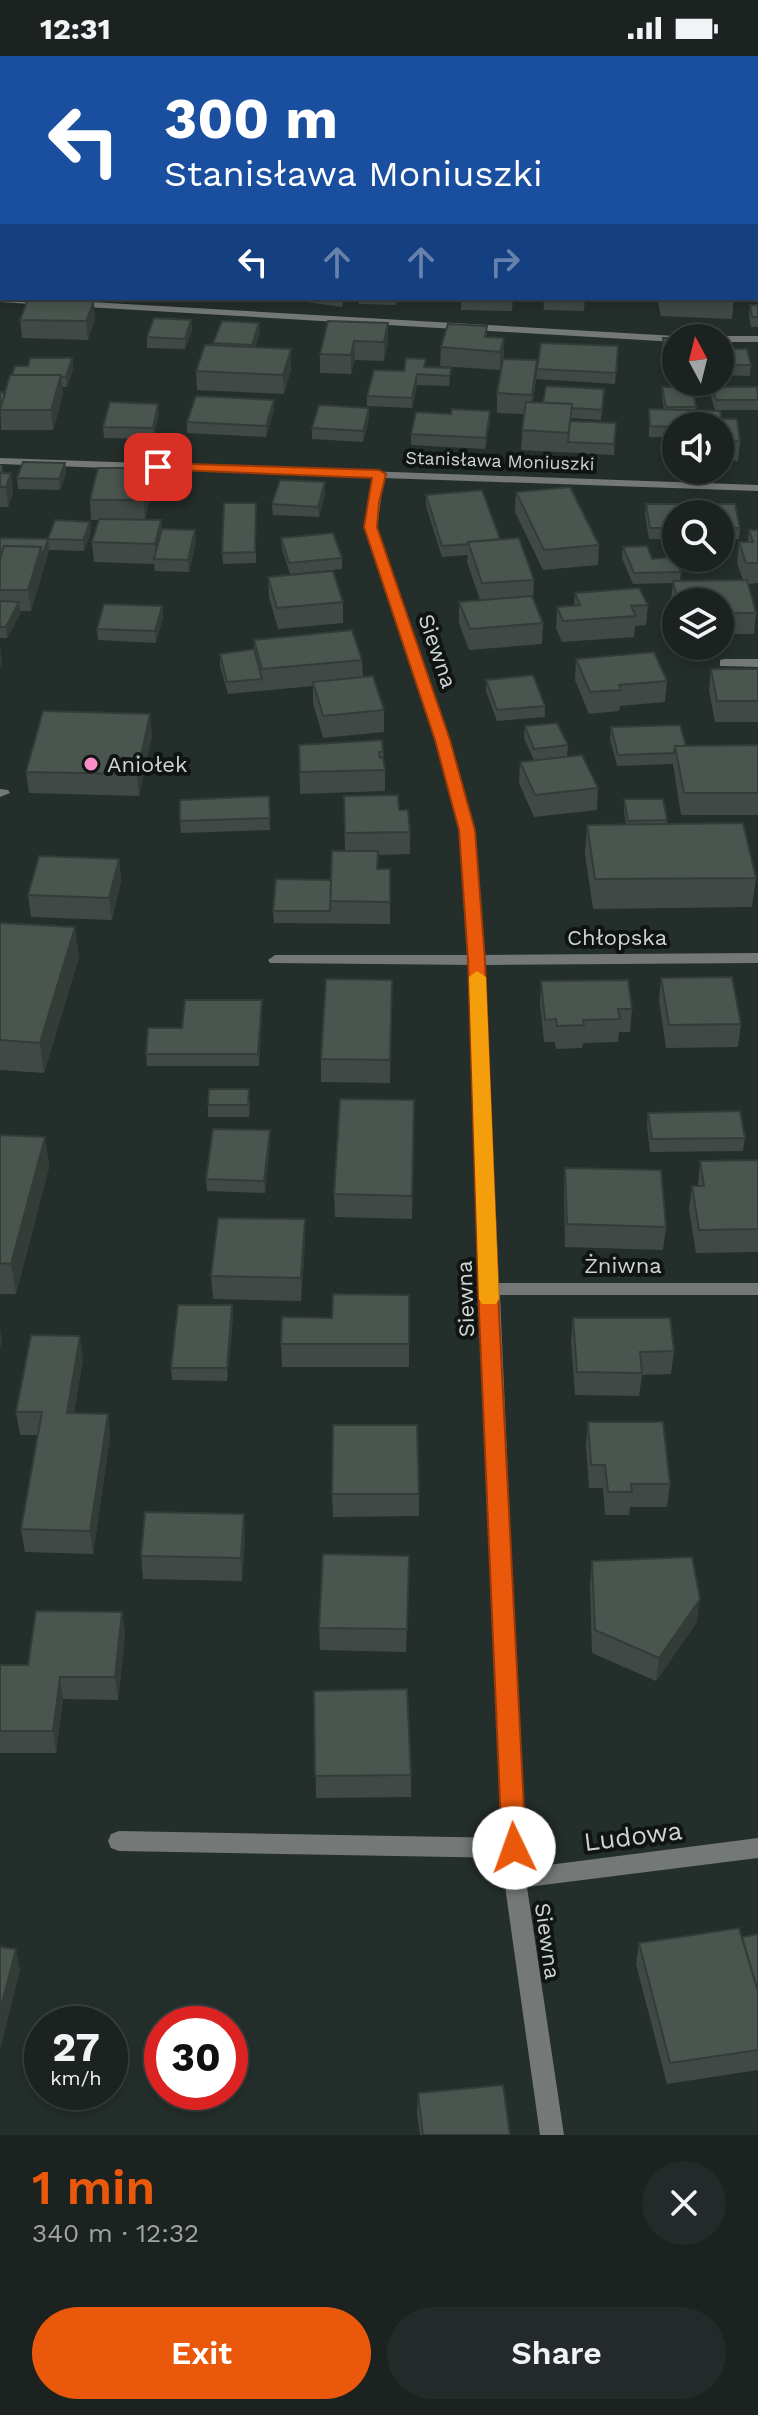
<!DOCTYPE html>
<meta charset="utf-8">
<style>
:root{--surface:#1b2220;--page:#242a29;--text:#f1f3f6;--muted:#a0a4a5;--line:#393f3e;--accent:#ea580c}
body{margin:0;font-family:"Work Sans",sans-serif;background:var(--page);color:var(--text);height:100vh;display:flex;flex-direction:column;font-size:30px;white-space:nowrap}
*{box-sizing:border-box;margin:0}
p{font-size:26px;color:var(--muted)}
.icon{flex:none;width:44px;height:44px;fill:none;stroke:currentColor;stroke-width:2;stroke-linecap:round;stroke-linejoin:round}
.map{position:relative;height:2079px;overflow:hidden}
.sheet{display:flex;flex-direction:column;background:var(--surface);flex:1}
.sheet>*{flex:none}
.hud{position:absolute;left:0px;top:0px;width:758px;height:244px;box-shadow:0 4px 12px #0003,0 0 0 2px var(--line);background:#1a4fa0;color:#fff;overflow:hidden}
.needle{width:52px;rotate:353deg}
.fabs{position:absolute;left:662px;top:268px;display:grid;gap:16px}
.fabs a{display:grid;place-items:center;width:72px;height:72px;border-radius:50%;background:var(--surface);box-shadow:0 4px 12px #0003,0 0 0 2px var(--line);font-size:40px}
.speed{position:absolute;left:24px;top:1950px;display:flex;gap:16px;font-size:40px;font-weight:700;text-align:center}
.speed>*{display:grid;place-content:center;width:104px;height:104px;border-radius:50%;background:var(--surface);box-shadow:0 4px 12px #0003,0 0 0 2px var(--line);line-height:1}
.speed small{font-size:20px;font-weight:400}
.speed .limit{border:12px solid #d22;background:#fff;color:#111}
.pin{position:absolute;display:grid;place-items:center;width:68px;height:68px;color:#fff;margin:-34px;border-radius:16px;box-shadow:0 4px 12px #0006}
.me{position:absolute;width:88px;margin:-44px;rotate:357deg;stroke-linejoin:round;filter:drop-shadow(0 0 6px #0008)}
.turn{display:flex;align-items:center;gap:28px;height:168px;padding:0 32px;font-size:36px}
.turn .icon{width:104px;height:104px;stroke-width:2.5}
.turn b{display:block;font-size:56px;line-height:68px}
.lanes{display:flex;align-items:center;height:76px;padding:0 32px;background:#0003;justify-content:center;gap:40px;direction:ltr}
.lanes .off{opacity:.35}
.round{display:grid;place-items:center;flex:none;width:84px;height:84px;border-radius:42px;background:var(--page)}
.overview{display:flex;align-items:center;justify-content:space-between;height:136px;padding:0 32px}
h1{font-size:48px;font-weight:600;line-height:60px;color:var(--accent)}
.primary-button{display:flex;gap:16px;margin-top:auto;padding:16px 32px}
.primary-button a{flex:1;height:92px;border-radius:48px;background:var(--accent);color:#fff;font-size:32px;font-weight:600;line-height:92px;text-align:center}
.primary-button a+a{background:var(--page);color:var(--text)}
.status{display:flex;justify-content:space-between;align-items:center;height:56px;padding:0 40px;background:var(--surface);direction:ltr}
.status svg{height:22px;fill:currentColor}
.map>svg:first-child{display:block}
</style>
<div class="status"><b>12:31</b><svg viewBox="0 0 49 12"><path d="M0 12V9h3v3zM5 12V6h3v6zM10 12V3h3v9zM15 12V0h3v12zM26 1h20v11H26zM47 4h2v5h-2z"/></svg></div>
<div class="map">
<svg width="758" height="2079" viewBox="0 0 758 2079">
<rect width="100%" height="100%" fill="#242e2a"/>
<g fill="none" stroke-linecap="round" stroke-linejoin="round">
<g fill="#747977" fill-rule="evenodd">
<path d="M0 733 8 734 10 737 0 741Z"/>
<path d="M275 899H477L484 904 477 909 270 907 268 904Z"/>
<path d="M119 1775 514 1782 522 1785 525 1792 522 1799 514 1802 119 1795 111 1792 108 1785 111 1778Z"/>
</g>
<g fill="#747977" fill-rule="evenodd">
<rect x="0" y="145" width="2" height="6"/>
<rect x="756" y="162" width="2" height="6"/>
<path d="M2 210V220L0 221V211Z"/>
<path d="M0 240 46 243 51 246 46 249 0 246Z"/>
<path d="M73 245 676 280 680 282H676V286L69 250 68 248Z"/>
<path d="M720 280H758V286H720V282H716Z"/>
<path d="M0 402 758 429V435L384 422 377 471 449 684 474 774 484 899 758 897V907L485 909 499 1227H758V1239H500L525 1812 758 1782V1802L527 1831 564 2079H540L504 1823 482 1238 479 1233 482 1229 470 904 460 774 435 684 365 471 373 422 0 408Z"/>
<path d="M724 603H758V611L720 610V604Z"/>
</g>
</g>
<g fill="#404945">
<path d="M714 0H758V33H756V2H714Z"/>
<rect x="756" y="39" width="2" height="108"/>
<path d="M299 242H344L342 251 299 245Z"/>
<path d="M359 242H397L396 249 359 248Z"/>
<path d="M461 242H513L512 255 461 254Z"/>
<path d="M543 242H585L584 255 544 254Z"/>
<path d="M657 242H734L732 263 661 260Z"/>
<path d="M750 249H758V271H751L749 259Z"/>
<path d="M95 263 88 284 22 282 20 264Z"/>
<path d="M191 264 192 274 185 293 147 292V281Z"/>
<path d="M328 265 388 286 384 305 355 304 351 318 320 317V298Z"/>
<path d="M487 270V281L504 282V301L500 314 440 310 441 291Z"/>
<path d="M260 278 255 291 291 293V312L284 338 197 334 196 315 213 289V287Z"/>
<path d="M663 282H676V322H666L661 301Z"/>
<path d="M720 288 721 293 751 309 750 320 722 319V322H720Z"/>
<path d="M618 290 615 328 536 323 537 313Z"/>
<path d="M72 302 73 313 67 331H62L63 338 53 374H1L0 336 5 337 28 310Z"/>
<path d="M426 303 425 311 451 312 449 330 417 329 412 352 367 350V340L404 315Z"/>
<path d="M536 323 533 346 543 347 604 333 601 364 571 362V365L616 367 614 399 521 394 524 358 497 357V337Z"/>
<path d="M662 331 696 351 695 354 721 363 740 385 738 405 720 404V370H676V395L675 381H649V353H664L662 341Z"/>
<path d="M712 331 758 336V354H715L711 341Z"/>
<path d="M369 352V363L363 386 312 383V372Z"/>
<path d="M274 354 266 381 187 377V366Z"/>
<path d="M159 358 153 383 104 382 103 371Z"/>
<path d="M451 358 490 366 485 393 411 389V378Z"/>
<path d="M65 407 66 418 60 434 18 433 17 422Z"/>
<path d="M0 409H2L3 417H11L13 437 8 451H0Z"/>
<path d="M152 432 145 464H161L162 474 196 485 189 516 155 515 154 508 94 506 92 486 98 464H91L90 444Z"/>
<path d="M516 436 599 489 598 509 543 514 515 456Z"/>
<path d="M325 437 319 461 273 459 272 448Z"/>
<path d="M426 439 500 483 534 524 533 543 543 567 542 588 469 594 459 567V546L480 544 467 506 468 499 442 501 426 450Z"/>
<path d="M646 448H735L740 472 739 483H720V458H676V483H649L645 459Z"/>
<path d="M256 458V507L223 508 222 497Z"/>
<path d="M90 466 91 476 84 495 49 494 31 555H20V558L7 582H0V482L48 483Z"/>
<path d="M749 474H758V527L748 528 756 557 754 578H720V546H676V565L671 545 673 527 633 528 622 502 623 491 652 503 681 516 680 525 743 524 737 507 739 486H748Z"/>
<path d="M281 482 342 502V513L290 518 282 493Z"/>
<path d="M268 521 343 546V567L278 573 269 541Z"/>
<path d="M575 537 648 549 646 569 635 570 634 581 562 586 556 572 557 551 574 550Z"/>
<path d="M162 550 163 561 156 587 98 584 97 573Z"/>
<path d="M254 584 362 604 363 621 384 654V676L323 682 313 647V630L228 638 220 610V598L254 594Z"/>
<path d="M576 603 667 625 665 646 620 650 619 655 589 658 575 624Z"/>
<path d="M711 613H758V666H715L709 635Z"/>
<path d="M486 624 545 650V661L497 665 486 635Z"/>
<path d="M525 670 568 689 567 700 598 732 597 754 534 761 519 727 520 706 534 704 524 682Z"/>
<path d="M611 671 686 690 758 689V759H681L673 708 617 710 610 683Z"/>
<path d="M152 679 139 740 29 737 26 716Z"/>
<path d="M382 684 385 714V735L300 738 299 689Z"/>
<path d="M269 740 270 774 181 777 180 765Z"/>
<path d="M344 740 399 754 410 776V798L378 799V813H390V868L274 867 273 855 331 824 345 795Z"/>
<path d="M624 743 667 764V768L756 822 752 851 593 853 585 798 587 769H626L624 755Z"/>
<path d="M119 803 121 825 112 864 31 861 28 839Z"/>
<path d="M0 867 79 901 44 1017 0 1014Z"/>
<path d="M661 922 741 968 738 991 666 992 659 944Z"/>
<path d="M392 924 390 1027 321 1026V1003Z"/>
<path d="M541 925 632 953 630 976H619L618 986 583 987 582 992 556 993 555 986H544L540 948Z"/>
<path d="M262 944V956L259 1010H147L146 998 182 972Z"/>
<path d="M414 1044 412 1163 335 1161 334 1138Z"/>
<path d="M250 1045 249 1061H208V1049Z"/>
<path d="M648 1057 745 1082 743 1095 650 1096 647 1069Z"/>
<path d="M270 1074V1087L265 1137 207 1135 206 1123Z"/>
<path d="M0 1079 45 1081 49 1111 16 1238H0Z"/>
<path d="M758 1104V1196L696 1197 689 1153 692 1130H698L700 1105Z"/>
<path d="M565 1112 666 1171 663 1194 565 1191 564 1134Z"/>
<path d="M305 1163V1186L301 1245 213 1243 211 1220Z"/>
<path d="M409 1239V1311H282L281 1288 332 1262Z"/>
<path d="M233 1262 227 1325 172 1324 171 1312Z"/>
<path d="M573 1262 674 1295 671 1318 642 1319 639 1340 575 1339 571 1285Z"/>
<path d="M83 1303 74 1357 108 1358 110 1381 93 1498 25 1496 21 1473 38 1379H20L16 1356Z"/>
<path d="M588 1366 670 1428 667 1451H630L629 1459H605L603 1432H589L586 1389Z"/>
<path d="M332 1438H419V1460L333 1461Z"/>
<path d="M244 1458 245 1481 242 1525 143 1523 141 1500Z"/>
<path d="M409 1500 406 1596 320 1594 319 1572Z"/>
<path d="M592 1505 697 1566 656 1625 592 1597 590 1528Z"/>
<path d="M122 1556 125 1578 118 1644 63 1643 56 1697H0V1609H28Z"/>
<path d="M314 1635 411 1719V1741L316 1742Z"/>
<path d="M758 1878V2014L667 2028 636 1908 639 1887 742 1881Z"/>
<path d="M418 2037 510 2079H420L417 2057Z"/>
</g>
<g fill="#343c38">
<path d="M94 245 95 263 88 284 86 265Z"/>
<path d="M191 264 192 274 185 293V283Z"/>
<path d="M259 267 260 278 252 299V289Z"/>
<path d="M388 267V286L384 305V286Z"/>
<path d="M504 282V301L500 314V296Z"/>
<path d="M354 285 355 304 351 318V299Z"/>
<path d="M291 293V312L284 338 283 319Z"/>
<path d="M72 302 73 313 67 331 66 321Z"/>
<path d="M537 304 536 323 531 358 532 339Z"/>
<path d="M417 318V329L412 352V342Z"/>
<path d="M61 319 63 338 53 374 51 354Z"/>
<path d="M274 344V354L266 381V370Z"/>
<path d="M158 348 159 358 153 383V372Z"/>
<path d="M369 352V363L363 386V375Z"/>
<path d="M490 355V366L485 393 486 382Z"/>
<path d="M65 407 66 418 60 434 59 423Z"/>
<path d="M151 412 152 432 145 465 144 444Z"/>
<path d="M11 417 13 437 8 451 6 431Z"/>
<path d="M325 426V437L319 461 318 451Z"/>
<path d="M161 464 162 484 156 504 155 488Z"/>
<path d="M90 466 91 476 84 495 83 484Z"/>
<path d="M195 474 196 485 189 516 188 504Z"/>
<path d="M48 483 49 494 31 555 28 534 41 491Z"/>
<path d="M19 546 20 558 7 582 6 571Z"/>
<path d="M162 550 163 561 156 587 155 575Z"/>
<path d="M0 589 2 606 0 613Z"/>
<path d="M150 658 152 679 139 740 137 718Z"/>
<path d="M119 803 121 825 112 864 109 842Z"/>
<path d="M75 871 79 901 44 1017 40 987Z"/>
<path d="M262 944V956L259 1010 258 998Z"/>
<path d="M270 1074V1087L265 1137 264 1125Z"/>
<path d="M45 1081 49 1111 16 1238 11 1208Z"/>
<path d="M305 1163V1186L301 1245V1222Z"/>
<path d="M232 1249 233 1262 227 1325V1312Z"/>
<path d="M0 1270 2 1285 0 1293Z"/>
<path d="M80 1280 83 1303 70 1380 67 1357Z"/>
<path d="M108 1358 110 1381 93 1498 90 1475Z"/>
<path d="M244 1458 245 1481 242 1525 241 1502Z"/>
<path d="M700 1543 697 1566 656 1625 659 1602Z"/>
<path d="M122 1556 125 1578 118 1644 115 1621Z"/>
<path d="M60 1621 63 1643 56 1697 53 1675Z"/>
<path d="M16 1893 20 1914 0 1994V1955Z"/>
</g>
<g fill="#4a5550" stroke="#343c38" stroke-width="2">
<rect x="596" y="0" width="60" height="2"/>
<path d="M717 0H758V24H756V2H718Z"/>
<rect x="756" y="39" width="2" height="91"/>
<rect x="0" y="115" width="2" height="11"/>
<rect x="756" y="198" width="2" height="27"/>
<path d="M461 242H513V245L461 244Z"/>
<path d="M544 242H585V245L544 244Z"/>
<path d="M678 242H734V244Z"/>
<path d="M28 243 94 245 86 265 20 264Z"/>
<path d="M750 249H758V261H752Z"/>
<path d="M154 262 191 264 185 283 147 281Z"/>
<path d="M222 265 259 267 252 289 213 287Z"/>
<path d="M328 265 388 267 384 286 354 285 351 299 320 298Z"/>
<path d="M448 268 487 270 485 281 504 282 500 296 441 291Z"/>
<path d="M663 282H719H676V303H667Z"/>
<path d="M541 287 618 290 616 317 537 313Z"/>
<path d="M720 288 724 303H720Z"/>
<path d="M205 289 291 293 283 319 196 315Z"/>
<path d="M721 293H747L751 309H723L724 303Z"/>
<path d="M30 302H72L66 321H61V319H12L15 310H28Z"/>
<path d="M406 302 426 303 424 311 451 312 450 320 417 318 412 342 367 340 374 314 404 315Z"/>
<path d="M503 303 537 304 532 339 497 337Z"/>
<path d="M10 319H61L51 354H0Z"/>
<path d="M546 330 604 333 602 354 572 352V348L543 347Z"/>
<path d="M662 331H692L696 351H666Z"/>
<path d="M712 331H757L758 344H716Z"/>
<path d="M0 336 5 337 2 346H0Z"/>
<path d="M196 340 274 344 266 370 187 366Z"/>
<path d="M110 346 158 348 153 372 103 371Z"/>
<path d="M526 346 572 348 569 377 522 374Z"/>
<path d="M319 349 369 352 363 375 312 372Z"/>
<path d="M452 353 490 355 486 382 411 378 416 356 451 358Z"/>
<path d="M649 353 720 355 721 363 677 362 676 371 650 370Z"/>
<path d="M677 362 737 363 740 385H720V370H677Z"/>
<path d="M570 365 616 367 614 388 568 386Z"/>
<path d="M23 406 65 407 59 423 17 422Z"/>
<path d="M98 412H151L144 444H90Z"/>
<path d="M0 417H11L6 431H0Z"/>
<path d="M280 424 325 426 318 451 272 448Z"/>
<path d="M570 431 599 489 544 494 516 436Z"/>
<path d="M482 434 500 483 468 486 469 488 442 490 426 439Z"/>
<path d="M224 447H256L255 496 222 497Z"/>
<path d="M646 448H735L740 472H720V458H676V472H650Z"/>
<path d="M99 463 161 464 155 488 92 486Z"/>
<path d="M55 464 90 466 83 484 48 483Z"/>
<path d="M162 473 195 474 188 504 154 503Z"/>
<path d="M749 474H758V507H746L739 486H753Z"/>
<path d="M333 477 342 502 289 507 281 482Z"/>
<path d="M0 482 48 483 42 501 41 491 4 490 1 499H0Z"/>
<path d="M519 482 534 524 482 527 468 486Z"/>
<path d="M4 490 41 491 28 534H0V504Z"/>
<path d="M647 490 652 503 674 501 681 516 634 517 623 491Z"/>
<path d="M333 515 343 546 277 552 268 521Z"/>
<path d="M747 524 756 557H720V546H678L673 525Z"/>
<path d="M639 532 648 549 631 550 636 560 563 565 557 551 580 549 575 537Z"/>
<path d="M532 540 543 567 470 573 459 546Z"/>
<path d="M0 545 19 546 6 571H0Z"/>
<path d="M104 548 162 550 155 575 97 573Z"/>
<path d="M352 574 362 604 262 613 254 584Z"/>
<path d="M254 593 262 623 227 626 220 598Z"/>
<path d="M654 596 667 625 619 629 621 634 590 636 576 603Z"/>
<path d="M711 613H758V645H717Z"/>
<path d="M533 619 545 650 497 654 486 624Z"/>
<path d="M373 620 384 654 323 660 313 626Z"/>
<path d="M43 655 150 658 137 718 26 716Z"/>
<path d="M557 667 568 689 534 693 525 670Z"/>
<path d="M680 669 686 690H675L674 697 618 699 611 671Z"/>
<path d="M382 684 383 696H379L380 702 383 701 385 714 300 716 299 689Z"/>
<path d="M758 689V737H684L675 690Z"/>
<path d="M582 699 598 732 535 739 520 706Z"/>
<path d="M398 739 399 754H408L410 776 345 777 344 740Z"/>
<path d="M269 740 270 762 180 765V744Z"/>
<path d="M624 743H663L667 764 628 765Z"/>
<path d="M743 767 756 822 595 823 587 769Z"/>
<path d="M332 795H378L377 813H390V846L330 845Z"/>
<path d="M39 800 119 803 109 842 28 839Z"/>
<path d="M276 823 331 824 330 855H273Z"/>
<path d="M0 867 75 871 40 987 0 984Z"/>
<path d="M732 921 741 968 669 969 661 922Z"/>
<path d="M326 923 392 924 390 1004 321 1003Z"/>
<path d="M628 924 632 953H618L620 963 583 964 584 969 557 970 556 963 545 964 541 925Z"/>
<path d="M185 944H262L258 998H146L148 972H182Z"/>
<path d="M209 1033H249L248 1049H208Z"/>
<path d="M340 1043 414 1044 412 1140 334 1138Z"/>
<path d="M740 1055 745 1082 652 1083 648 1057Z"/>
<path d="M213 1073 270 1074 264 1125 206 1123Z"/>
<path d="M0 1079 45 1081 11 1208 0 1207Z"/>
<path d="M758 1104V1173L699 1174 692 1130H704L700 1105Z"/>
<path d="M565 1112 661 1114 666 1171 567 1168Z"/>
<path d="M218 1162 305 1163 301 1222 211 1220Z"/>
<path d="M333 1238 409 1239V1288H281L282 1261 332 1262Z"/>
<path d="M178 1249H232L227 1312H171Z"/>
<path d="M573 1262H670L674 1295 640 1296 642 1317 577 1316Z"/>
<path d="M31 1279 80 1280 67 1357 108 1358 90 1475 21 1473 42 1356H16Z"/>
<path d="M588 1366H663L670 1428H631L632 1436H608L605 1409H591Z"/>
<path d="M333 1369H417L419 1438H332Z"/>
<path d="M145 1456 244 1458 241 1502 141 1500Z"/>
<path d="M323 1498 409 1500 407 1573 319 1572Z"/>
<path d="M692 1501 700 1543 659 1602 595 1574 592 1505Z"/>
<path d="M36 1555 122 1556 115 1621H60L53 1675H0V1609H28Z"/>
<path d="M407 1633 411 1719 315 1720 314 1635Z"/>
<path d="M739 1872 758 1935V1994L670 2007 639 1887Z"/>
<path d="M758 1878V1935L742 1881Z"/>
<path d="M0 1891 16 1893 0 1955Z"/>
<path d="M503 2029 510 2079H423L418 2037Z"/>
</g>
<path fill="#ea580c" stroke="#983908" stroke-width="2" d="M158 407 379 414 386 418 379 447 377 471 450 684 475 774 485 904 499 1257 526 1792 523 1800 514 1803 505 1800 502 1792 479 1257 468 904 459 774 435 684 364 471 372 422 153 413V408Z"/>
<path fill="#f59e0b" d="M477 915 486 921 499 1243 496 1248H482L479 1243 469 921Z"/>
<circle fill="#f98fc8" stroke="#101513" stroke-width="3" cx="91" cy="708" r="8"/>
<g text-anchor="middle" stroke-width="8" stroke-linejoin="round" paint-order="stroke">
<g font-size="18" fill="#ced4d2" stroke="#101513">
<text transform="translate(500 405) rotate(2)" y="6">Stanisława Moniuszki</text>
</g>
<g font-size="22" fill="#ced4d2" stroke="#101513">
<text transform="translate(438 595) rotate(71)" y="8">Siewna</text>
<text x="617" y="889">Chłopska</text>
<text x="623" y="1217">Żniwna</text>
<text transform="translate(465 1243) rotate(-92)" y="8">Siewna</text>
<text transform="translate(548 1885) rotate(82)" y="8">Siewna</text>
</g>
<g font-size="22" fill="#ced4d2" stroke="#101513" text-anchor="start">
<text x="107" y="716">Aniołek</text>
</g>
<g font-size="26" fill="#ced4d2" stroke="#101513">
<text transform="translate(633 1780) rotate(-7)" y="9">Ludowa</text>
</g>
</g>
</svg>
<div class="fabs">
<a><svg class="needle" viewBox="-14 -14 28 28"><path d="M0-13l5 13h-10z" fill="#e53935"/><path d="M0 13l5-13h-10z" fill="#a0a4a5"/></svg></a>
<a><svg class="icon" aria-label="sound" viewBox="0 0 24 24"><path d="M4 9h4l5-4v14l-5-4H4zM17 9q2 3 0 6"/></svg></a>
<a><svg class="icon" aria-label="search" viewBox="0 0 24 24"><circle cx="10" cy="10" r="6"/><path d="M15 15l6 6"/></svg></a>
<a><svg class="icon" aria-label="layers" viewBox="0 0 24 24"><path d="M12 4l9 5-9 5-9-5zM3 14l9 5 9-5"/></svg></a>
</div>
<div class="speed"><div>27<small>km/h</small></div><div class="limit">30</div></div>
<div class="pin" style="left:158px;top:411px;background:#d93025"><svg class="icon" aria-label="arrive" viewBox="0 0 24 24"><path d="M6 21V4h12l-3 4 3 4H6"/></svg></div>
<svg class="me" style="left:514px;top:1792px" viewBox="-20 -20 40 40"><circle r="19" fill="#fff"/><path d="M0-13L10 11 0 6-10 11z" fill="#ea580c"/></svg>
<div class="hud">
<div class="turn"><svg class="icon" aria-label="left" viewBox="0 0 24 24"><path d="M17 20v-9H6M10 6l-5 5 5 5"/></svg><div><b>300 m</b>Stanisława Moniuszki</div></div>
<div class="lanes"><svg class="icon" aria-label="left" viewBox="0 0 24 24"><path d="M17 20v-9H6M10 6l-5 5 5 5"/></svg><svg class="icon off" aria-label="ahead" viewBox="0 0 24 24"><path d="M12 20V5M6 11l6-6 6 6"/></svg><svg class="icon off" aria-label="ahead" viewBox="0 0 24 24"><path d="M12 20V5M6 11l6-6 6 6"/></svg><svg class="icon off" aria-label="right" viewBox="0 0 24 24"><path d="M7 20v-9h11M14 6l5 5-5 5"/></svg></div>
</div>
</div>
<section class="sheet">
<div class="overview"><div><h1>1 min</h1><p>340 m · 12:32</p></div><a class="round"><svg class="icon" aria-label="close" viewBox="0 0 24 24"><path d="M6 6l12 12M18 6L6 18"/></svg></a></div>
<div class="primary-button"><a>Exit</a><a>Share</a></div>
</section>
